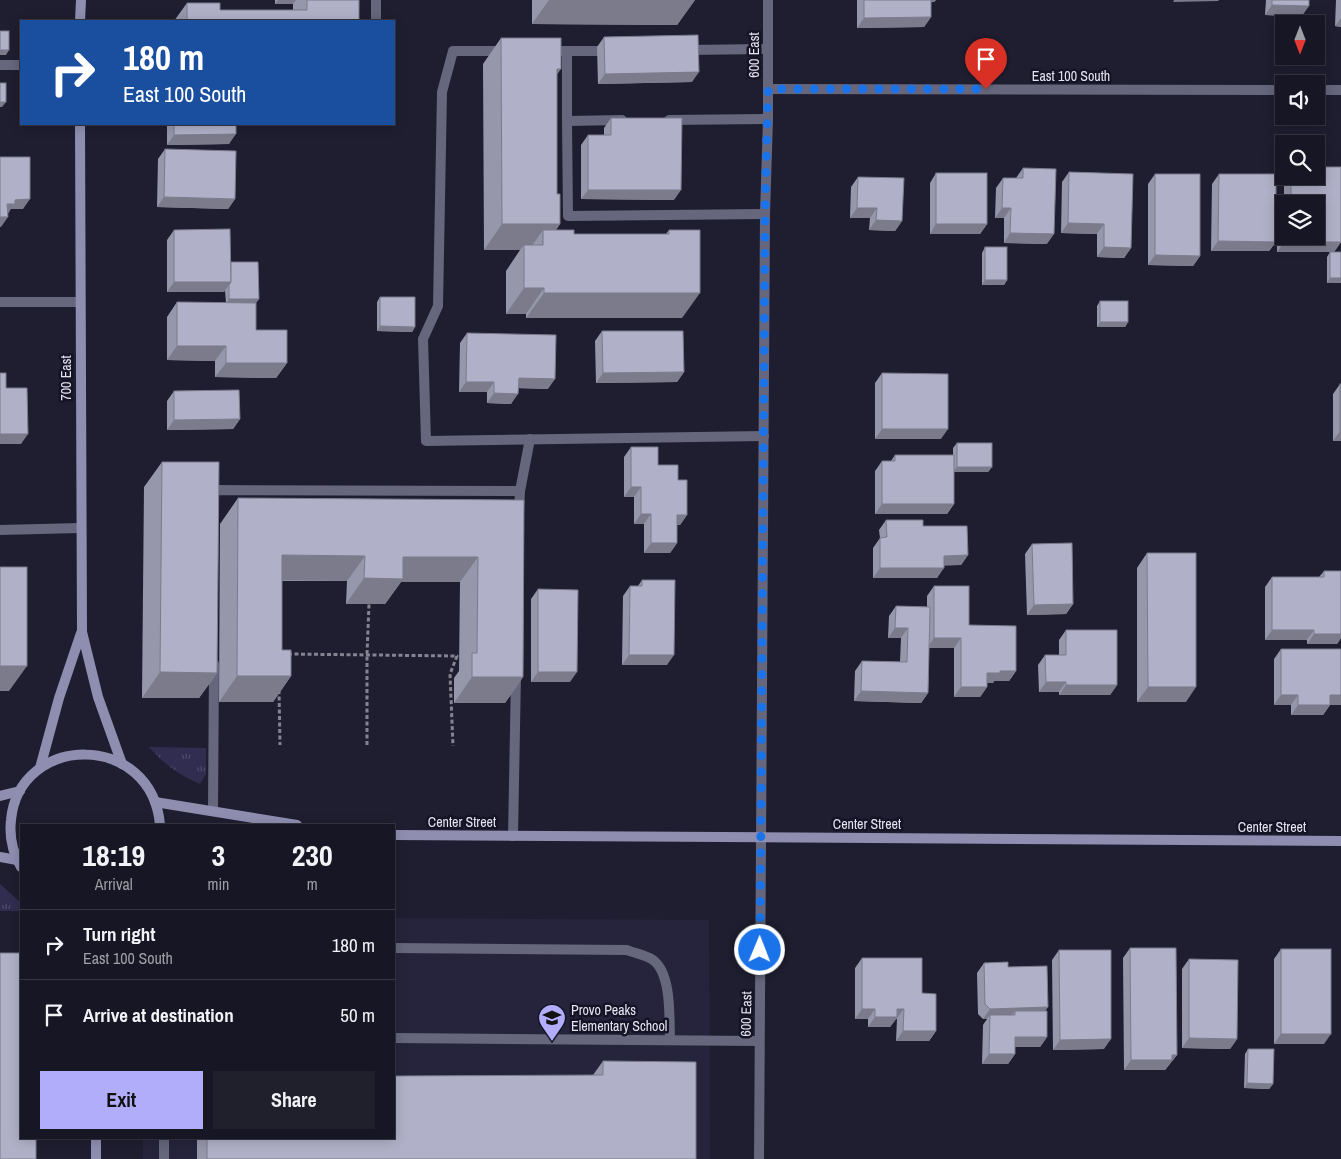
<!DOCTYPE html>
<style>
:root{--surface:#171624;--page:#201f2c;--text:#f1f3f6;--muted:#9e9fa6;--line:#363541;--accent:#b1adfa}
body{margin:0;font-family:"Archivo Narrow",sans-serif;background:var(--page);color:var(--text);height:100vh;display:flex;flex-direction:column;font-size:19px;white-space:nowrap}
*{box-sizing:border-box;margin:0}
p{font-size:16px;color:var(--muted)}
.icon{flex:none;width:28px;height:28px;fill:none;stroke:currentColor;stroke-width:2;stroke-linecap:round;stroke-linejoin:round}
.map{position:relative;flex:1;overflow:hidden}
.side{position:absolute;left:20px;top:824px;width:375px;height:315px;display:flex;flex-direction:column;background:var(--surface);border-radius:0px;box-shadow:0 2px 12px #0003,0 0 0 1px var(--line)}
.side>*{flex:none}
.hud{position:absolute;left:20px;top:20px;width:375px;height:105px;border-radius:0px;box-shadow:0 2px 12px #0003,0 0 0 1px var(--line);background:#1a4fa0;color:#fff;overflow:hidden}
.needle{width:32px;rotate:180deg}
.fabs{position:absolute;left:1275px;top:15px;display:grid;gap:10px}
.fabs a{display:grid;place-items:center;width:50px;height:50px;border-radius:0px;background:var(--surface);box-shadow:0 2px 12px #0003,0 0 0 1px var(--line);font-size:25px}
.pin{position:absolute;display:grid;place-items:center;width:42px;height:42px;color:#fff;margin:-51px -21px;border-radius:50% 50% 50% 0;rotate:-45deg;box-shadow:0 0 5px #0007}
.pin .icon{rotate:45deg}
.me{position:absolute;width:55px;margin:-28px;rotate:1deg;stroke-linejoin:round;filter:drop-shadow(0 0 4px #0008)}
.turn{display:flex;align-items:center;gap:18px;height:105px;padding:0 20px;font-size:22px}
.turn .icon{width:65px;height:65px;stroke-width:2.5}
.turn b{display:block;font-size:35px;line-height:42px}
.eta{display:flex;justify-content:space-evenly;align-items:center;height:85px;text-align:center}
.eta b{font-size:30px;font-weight:800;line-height:35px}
.action{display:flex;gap:10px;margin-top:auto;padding:10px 20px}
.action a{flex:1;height:58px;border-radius:0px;background:var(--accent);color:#111;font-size:20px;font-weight:800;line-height:58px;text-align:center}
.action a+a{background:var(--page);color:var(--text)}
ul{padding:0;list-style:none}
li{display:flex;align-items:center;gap:15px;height:70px;padding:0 20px;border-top:1px solid var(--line)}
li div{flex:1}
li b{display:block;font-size:19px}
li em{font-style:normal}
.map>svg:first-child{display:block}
</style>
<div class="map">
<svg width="1341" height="1159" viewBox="0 0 1341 1159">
<defs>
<pattern id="grass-tufts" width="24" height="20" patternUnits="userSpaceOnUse" patternTransform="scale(1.25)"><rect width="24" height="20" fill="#302d51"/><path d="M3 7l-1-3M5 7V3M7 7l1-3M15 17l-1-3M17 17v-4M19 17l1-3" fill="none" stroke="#4e4b6a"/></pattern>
</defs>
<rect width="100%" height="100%" fill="#1f1e30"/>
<path fill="#25243c" d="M394 918 709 920 710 1159H143V1138H394Z"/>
<g fill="url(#grass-tufts)">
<path d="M149 747 206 748V774L200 784C179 775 164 764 149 747Z"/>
<path d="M0 884 21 903V911H0Z"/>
</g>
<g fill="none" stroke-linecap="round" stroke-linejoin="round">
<g stroke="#838392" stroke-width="3" stroke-dasharray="4 2.5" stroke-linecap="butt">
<path d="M288 654 457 656 450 674 453 746"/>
<path d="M279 690 280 745"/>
<path d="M367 745V654L369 604"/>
</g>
<g stroke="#66667c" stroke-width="10">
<path d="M376 0V21"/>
<path d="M687 50 768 49"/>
<path d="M505 51H453L442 92 438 306 423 339 426 441 764 436"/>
<path d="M549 51H610"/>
<path d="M567 51V121L622 120"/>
<path d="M669 120 768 119"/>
<path d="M567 121 568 216 765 214"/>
<path d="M213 497V490L520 491"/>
<path d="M519 513 520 491 530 439"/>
<path d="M213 811 214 664"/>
<path d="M513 836 516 675"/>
<path d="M394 948 627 950C634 953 646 955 653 960 672 974 669 1018 670 1039"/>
<path d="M394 1038 759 1041"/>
<path d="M164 1138V1159"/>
</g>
<g stroke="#66667c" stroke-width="10">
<path d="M0 65H21"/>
<path d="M768 89 1284 90"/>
<path d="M1316 90H1341"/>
<path d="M0 302H80"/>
<path d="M0 530 80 528"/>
<path d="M759 1159 765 214 768 119V0"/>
</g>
<g stroke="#8f8eb1" stroke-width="10">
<path d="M80 21 81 0"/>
<path d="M80 124 82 632 98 697 122 764"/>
<path d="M40 768 59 698 81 633"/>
<path d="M0 796 20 791"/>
<path d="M155 802 297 825"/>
<path d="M394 835 1341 841"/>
<path d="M0 857 17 860"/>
<path d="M21 867C13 853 9 837 11 820 19 733 152 731 160 825"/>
<path d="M96 1159V1138"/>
</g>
</g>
<g fill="#9797ac">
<path d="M275 0H359V21H174L187 3 220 10H293V4H275Z"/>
<path d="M532 0H695L677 25 532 24Z"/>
<path d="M857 0H936L934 2H931V17L924 27 857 28Z"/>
<path d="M1266 0H1309L1302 16 1265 15Z"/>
<path d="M1336 0H1341V27L1335 26Z"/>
<path d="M604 37 692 82 598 84 597 47Z"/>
<path d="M501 38 557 75V194L560 224 556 230 574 234H666L669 230 682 318H526V314H506V271L520 250H484L483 64Z"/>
<path d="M611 118 674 200 581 199V145L588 135H604V128Z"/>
<path d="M167 124H236L229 144 167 145Z"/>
<path d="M165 149 235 199 228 209 157 207 158 159Z"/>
<path d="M1023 168 1047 244 1004 243V218H995L996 188 1003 178H1016Z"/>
<path d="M1069 172 1131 248 1124 258 1097 257V234L1061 233 1062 182Z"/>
<path d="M936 173 987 224 980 234H930V183Z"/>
<path d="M1155 174 1200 256 1193 266 1148 265V184Z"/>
<path d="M1219 174 1276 242 1269 251H1211L1212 184Z"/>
<path d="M1285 176H1316L1341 242 1334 252 1341 283H1327V257L1330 252H1277V228L1284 218V236L1316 204H1284V178Z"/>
<path d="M858 177 902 221 895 231 869 230 870 218H850L851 187Z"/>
<path d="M174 230 231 262 259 299 256 303V330L287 363 276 378 215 377V361L167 360V317L177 302 226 303 225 290 224 292H167V240Z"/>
<path d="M985 247 1007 280 1004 285H982V253Z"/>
<path d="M380 297 415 327 412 332 377 331V302Z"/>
<path d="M1100 301 1128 322 1125 327H1097V306Z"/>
<path d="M602 331 684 372 677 382 596 383 595 341Z"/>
<path d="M467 333 548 389 519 388 511 404 487 403V392H459L460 343Z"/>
<path d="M882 373 941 439H875V383Z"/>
<path d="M1340 384H1341V441H1333V394Z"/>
<path d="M174 391 240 419 233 429 167 430V401Z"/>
<path d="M957 443 992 467 988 472H954V504L947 514H875V471L882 461H891L895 455H953V448Z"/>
<path d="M631 447 658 465 678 480 687 515 680 525H677V543L670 553H644V524H634V497H624V457Z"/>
<path d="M162 462 217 673 199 698H142L144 487Z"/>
<path d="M238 498 524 500 523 677 505 703H454V678L459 671 460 582H401L385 604H346L347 581H282V650L291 676 273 702H219L220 524Z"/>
<path d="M886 520 923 526 968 555 961 565H944L937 578H873V548L880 538 879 530Z"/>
<path d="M1032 544 1073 604 1066 614 1027 615 1025 554Z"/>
<path d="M1147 553 1186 702H1137V568Z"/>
<path d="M1324 571H1341V638L1337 644H1307V640H1265V587L1272 577H1319Z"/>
<path d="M642 580 667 665H622L623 596 630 586H638Z"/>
<path d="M934 586 969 625 1016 671 1009 681H994L993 683H987V687L980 697H954V648H929L928 693 921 703 854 701 855 671 862 661 900 662 901 638H888L889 616 896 606 927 607V596Z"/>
<path d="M538 589 570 682H531V599Z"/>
<path d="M1066 630 1117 685 1110 695H1059V692H1039L1038 665 1045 655H1059V640Z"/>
<path d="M1281 649 1341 705H1330L1323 715H1291V705H1274V659Z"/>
<path d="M1130 948 1177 1055 1165 1070H1124L1123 958Z"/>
<path d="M1281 949 1324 1044H1274V959Z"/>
<path d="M1059 950 1104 1049 1053 1050 1052 960Z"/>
<path d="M862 958 922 993 936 1031 929 1041H896L897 1019H896L890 1027H868V1019H855V968Z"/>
<path d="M1189 959 1237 1039 1230 1049 1182 1048V969Z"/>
<path d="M984 963 1008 967 1048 1007 1045 1011 1047 1037 1040 1047H1015V1054L1008 1064H982L983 1025 987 1019H983L978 1014 977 973Z"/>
<path d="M1248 1049 1273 1084 1269 1089 1244 1088 1245 1054Z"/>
<path d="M603 1061 696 1159H197V1138H394L593 1075Z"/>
</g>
<g fill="#7b7b8c">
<path d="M278 0H296L293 4H275Z"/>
<path d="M549 0H695L677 25 532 24Z"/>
<path d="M926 0H936L934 2 924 3Z"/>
<path d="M1174 0H1219L1218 1 1173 2Z"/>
<path d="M1272 5 1309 6 1302 16 1265 15Z"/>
<path d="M931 17 924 27 857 28 864 18Z"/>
<path d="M1341 18V27L1335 26Z"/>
<path d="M0 50H9L6 55H0Z"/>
<path d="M557 69H561L543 94Z"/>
<path d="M699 72 692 82 598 84 605 74Z"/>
<path d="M0 102H6L2 107H0Z"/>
<path d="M236 134 229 144 167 145 174 135Z"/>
<path d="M588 190H681L674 200 581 199Z"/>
<path d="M164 197 235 199 228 209 157 207Z"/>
<path d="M30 199 23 209H11L8 214H0L7 204 15 200Z"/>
<path d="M857 208H877L870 218H850Z"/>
<path d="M1002 208H1011L1004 218H995Z"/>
<path d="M0 217H8L1 227H0Z"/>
<path d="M876 220 902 221 895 231 869 230Z"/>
<path d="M1068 223 1104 224 1097 234 1061 233Z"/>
<path d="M502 224H560L542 250 543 230 529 250 524 245 520 250H484Z"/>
<path d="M936 224H987L980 234H930Z"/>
<path d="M1010 233 1054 234 1047 244 1004 243Z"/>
<path d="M1218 241 1276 242 1269 251H1211Z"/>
<path d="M1284 242H1341L1334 252H1277Z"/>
<path d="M1104 247 1131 248 1124 258 1097 257Z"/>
<path d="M1155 255 1200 256 1193 266 1148 265Z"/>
<path d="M1330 278H1341V283H1327Z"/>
<path d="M985 280H1007L1004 285H982Z"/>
<path d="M174 282H231L224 292H167Z"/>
<path d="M524 288H544L526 314H506Z"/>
<path d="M544 293H700L682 318H526Z"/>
<path d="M229 299H259L255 304H226Z"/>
<path d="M1100 322H1128L1125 327H1097Z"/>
<path d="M380 326 415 327 412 332 377 331Z"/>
<path d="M177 346H226L215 361 167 360Z"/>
<path d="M226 363H287L276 378 215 377Z"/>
<path d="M684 372 677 382 596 383 603 373Z"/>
<path d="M519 378 555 379 548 389 512 388Z"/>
<path d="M466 382H494L487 392H459Z"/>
<path d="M494 393 518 394 511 404 487 403Z"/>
<path d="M240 419 233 429 167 430 174 420Z"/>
<path d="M882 429H948L941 439H875Z"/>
<path d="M1340 431H1341V441H1333Z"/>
<path d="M0 434H28L21 444H0Z"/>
<path d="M957 467H992L988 472H953Z"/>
<path d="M631 487H641L634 497H624Z"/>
<path d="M882 504H954L947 514H875Z"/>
<path d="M641 514H651L644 524H634Z"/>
<path d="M677 515H687L680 525H670Z"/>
<path d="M651 543H677L670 553H644Z"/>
<path d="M282 555 365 556 347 581 264 580Z"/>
<path d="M968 555 961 565 937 566 944 556Z"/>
<path d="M403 557H478L460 582H401L385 604H346L364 578Z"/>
<path d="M880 568H944L937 578H873Z"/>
<path d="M1073 604 1066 614 1027 615 1034 605Z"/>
<path d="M895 628H908L901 638H888Z"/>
<path d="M1272 630H1314L1307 640H1265Z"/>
<path d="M1314 634H1341V638L1337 644H1307Z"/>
<path d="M934 638H961L954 648H927Z"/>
<path d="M629 655H674L667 665H622Z"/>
<path d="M0 666H27L9 691H0Z"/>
<path d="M1000 671H1016L1009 681H994L993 683H980L987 673Z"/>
<path d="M160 672 217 673 199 698H142Z"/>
<path d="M538 672H577L570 682H531Z"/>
<path d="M237 676H291L273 702H219Z"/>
<path d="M472 677H523L505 703H454Z"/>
<path d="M1046 682H1066L1059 692H1039Z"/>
<path d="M1066 685H1117L1110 695H1059Z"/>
<path d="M961 687H987L980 697H954Z"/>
<path d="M1148 687H1196L1186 702H1137Z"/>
<path d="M861 691 928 693 921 703 854 701Z"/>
<path d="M1281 695H1298L1291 705H1274Z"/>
<path d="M1330 695H1341V705H1330L1323 715H1291L1298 705Z"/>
<path d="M1048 1007 1041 1017 1015 1015V1011L1010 1018 990 1015 987 1019H983L990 1009Z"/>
<path d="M862 1009H875L868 1019H855Z"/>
<path d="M897 1009H904L890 1027H868L875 1017Z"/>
<path d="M903 1031H936L929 1041H896Z"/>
<path d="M1281 1034H1331L1324 1044H1274Z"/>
<path d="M1015 1037H1047L1040 1047H1008Z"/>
<path d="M1189 1038 1237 1039 1230 1049 1182 1048Z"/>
<path d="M1111 1039 1104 1049 1053 1050 1060 1040Z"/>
<path d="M989 1054H1015L1008 1064H982Z"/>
<path d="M1172 1055H1177L1165 1070H1124L1131 1060Z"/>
<path d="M1247 1083 1273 1084 1269 1089 1244 1088Z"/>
</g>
<g fill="#b0b0c8" stroke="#7b7b8c">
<path d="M307 0H359V21H187V3H220V10H307Z"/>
<path d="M864 0H931V17L864 18Z"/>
<path d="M1272 0H1309V6L1272 5Z"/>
<rect x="0" y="31" width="9" height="19"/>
<path d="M698 35 699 72 605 74 604 37Z"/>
<path d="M501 38H561V69H557V194H560V224H502Z"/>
<rect x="0" y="83" width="6" height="19"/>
<path d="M611 118H682L681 190H588V135H611Z"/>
<path d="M174 124H236V134L174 135Z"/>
<path d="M165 149 236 151 235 199 164 197Z"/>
<path d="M0 157H30V199L15 200V204H7L8 217H0Z"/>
<path d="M1316 167H1341V242H1284V236H1316V204H1291V176H1316Z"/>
<path d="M1023 168 1056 169 1054 234 1010 233 1011 208H1002L1003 178H1023Z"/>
<path d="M1069 172 1133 174 1131 248 1104 247V224L1068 223Z"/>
<rect x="936" y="173" width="51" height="51"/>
<path d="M1155 174H1200V256L1155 255Z"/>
<path d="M1219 174H1276V242L1218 241Z"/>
<path d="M858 177 904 178 902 221 876 220 877 208H857Z"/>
<path d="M230 229 231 282H174V230Z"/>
<path d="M543 230H574V234H669V230H700V293H544V288H524V245H543Z"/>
<rect x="985" y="247" width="22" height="33"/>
<rect x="1330" y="252" width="11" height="26"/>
<path d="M231 262H258L259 299H229V285L231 282Z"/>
<path d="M380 297H415V327L380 326Z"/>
<rect x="1100" y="301" width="28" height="21"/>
<path d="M177 302 256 303V330H287V363H226V346H177Z"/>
<path d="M602 331H683L684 372 603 373Z"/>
<path d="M467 333 556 335 555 379 519 378 518 394 494 393V382H466Z"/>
<path d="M0 373H6V388H27L28 434H0Z"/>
<path d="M882 373 948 374V429H882Z"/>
<rect x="1340" y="384" width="1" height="47"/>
<path d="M239 390 240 419 174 420V391Z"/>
<rect x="957" y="443" width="35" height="24"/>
<path d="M631 447H658V465H678V480H687V515H677V543H651V514H641V487H631Z"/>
<path d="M895 455H954V504H882V461H895Z"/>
<path d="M162 462H219L217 673 160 672Z"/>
<path d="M238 498 524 500 523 677H472V653H477L478 557H403V579L364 578 365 556 282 555V650H291V676H237Z"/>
<path d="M886 520H923V526H967L968 555 944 556V568H880V538L887 537Z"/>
<path d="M1072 543 1073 604 1034 605 1032 544Z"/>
<path d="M1147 553H1196V687H1148Z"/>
<rect x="0" y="567" width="27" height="99"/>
<path d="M1324 571H1341V634H1314V630H1272V577H1324Z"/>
<path d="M642 580H675L674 655H629L630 586H642Z"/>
<path d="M934 586H969V625L1016 626V671H1000V673H987V687H961V638H934Z"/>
<path d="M538 589 578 590 577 672H538Z"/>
<path d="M896 606 930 607 928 693 861 691 862 661 907 662 908 628H895Z"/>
<path d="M1066 630H1117V685H1066V682H1046L1045 655H1066Z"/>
<path d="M1281 649H1341V695H1330V705H1298V695H1281Z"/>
<path d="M1130 948H1176L1177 1055H1172V1060H1131Z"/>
<rect x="1281" y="949" width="50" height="85"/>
<path d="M1059 950H1111V1039L1060 1040Z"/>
<path d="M0 953H21V1138H36V1159H0Z"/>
<path d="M862 958H922V993L936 994V1031H903L904 1009H897V1017H875V1009H862Z"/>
<path d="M1189 959 1238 960 1237 1039 1189 1038Z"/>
<path d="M1008 962V967L1047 966 1048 1007 990 1009 985 1004 984 963Z"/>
<path d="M1015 1011H1047V1037H1015V1054H989L990 1015H1015Z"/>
<path d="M1248 1049H1274L1273 1084 1247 1083Z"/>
<path d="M603 1061 696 1062V1159H207V1138H394V1076L603 1075Z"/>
</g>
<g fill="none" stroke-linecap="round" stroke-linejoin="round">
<path stroke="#1a73e8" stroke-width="9" stroke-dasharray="0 16.2" d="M760 950 765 214 768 89H986"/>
</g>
<defs>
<symbol id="school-pin" viewBox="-11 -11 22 30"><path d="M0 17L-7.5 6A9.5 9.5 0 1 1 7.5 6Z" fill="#b1adfa" stroke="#151426"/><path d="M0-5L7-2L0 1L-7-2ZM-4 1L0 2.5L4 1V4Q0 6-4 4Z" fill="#111"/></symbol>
</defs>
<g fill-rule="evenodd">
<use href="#school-pin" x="536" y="1002" width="32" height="43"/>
</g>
<g text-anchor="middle" stroke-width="5" stroke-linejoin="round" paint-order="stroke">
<g font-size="14" fill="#e4e4f1" stroke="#151426">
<text transform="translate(754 55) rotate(-90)" y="5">600 East</text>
<text x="1071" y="81">East 100 South</text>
<text transform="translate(66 378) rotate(-90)" y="5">700 East</text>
<text x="462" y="827">Center Street</text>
<text x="867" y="829">Center Street</text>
<text x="1272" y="832">Center Street</text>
<text transform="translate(746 1014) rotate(-89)" y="5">600 East</text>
</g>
<g font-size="14" fill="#e4e4f1" stroke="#151426" text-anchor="start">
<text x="571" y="1015">Provo Peaks<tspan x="571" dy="16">Elementary School</tspan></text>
</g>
</g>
</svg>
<div class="fabs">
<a><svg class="needle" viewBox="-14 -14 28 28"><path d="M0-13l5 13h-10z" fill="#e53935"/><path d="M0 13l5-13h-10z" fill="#9e9fa6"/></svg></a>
<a><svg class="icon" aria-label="sound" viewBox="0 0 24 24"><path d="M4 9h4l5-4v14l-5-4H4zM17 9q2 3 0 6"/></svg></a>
<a><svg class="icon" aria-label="search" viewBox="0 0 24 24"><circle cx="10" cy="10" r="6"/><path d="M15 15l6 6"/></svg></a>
<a><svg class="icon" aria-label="layers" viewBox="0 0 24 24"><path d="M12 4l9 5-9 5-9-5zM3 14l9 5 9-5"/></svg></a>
</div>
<div class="pin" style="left:986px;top:89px;background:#d93025"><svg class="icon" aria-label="arrive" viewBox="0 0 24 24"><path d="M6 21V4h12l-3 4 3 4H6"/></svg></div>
<svg class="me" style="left:760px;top:950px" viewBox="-20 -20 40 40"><circle r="17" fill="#1a73e8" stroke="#fff" stroke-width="3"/><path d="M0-11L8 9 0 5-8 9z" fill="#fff"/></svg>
<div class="hud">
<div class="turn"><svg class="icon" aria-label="right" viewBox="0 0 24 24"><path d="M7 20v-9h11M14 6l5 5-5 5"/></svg><div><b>180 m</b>East 100 South</div></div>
</div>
<section class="side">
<div class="eta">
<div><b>18:19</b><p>Arrival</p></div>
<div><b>3</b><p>min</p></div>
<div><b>230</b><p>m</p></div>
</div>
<ul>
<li><svg class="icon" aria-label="right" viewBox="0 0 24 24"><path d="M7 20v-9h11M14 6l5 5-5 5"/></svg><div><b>Turn right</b><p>East 100 South</p></div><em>180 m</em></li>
<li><svg class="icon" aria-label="arrive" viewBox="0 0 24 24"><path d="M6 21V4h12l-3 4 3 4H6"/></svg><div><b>Arrive at destination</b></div><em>50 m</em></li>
</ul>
<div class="action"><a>Exit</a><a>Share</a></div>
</section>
</div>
